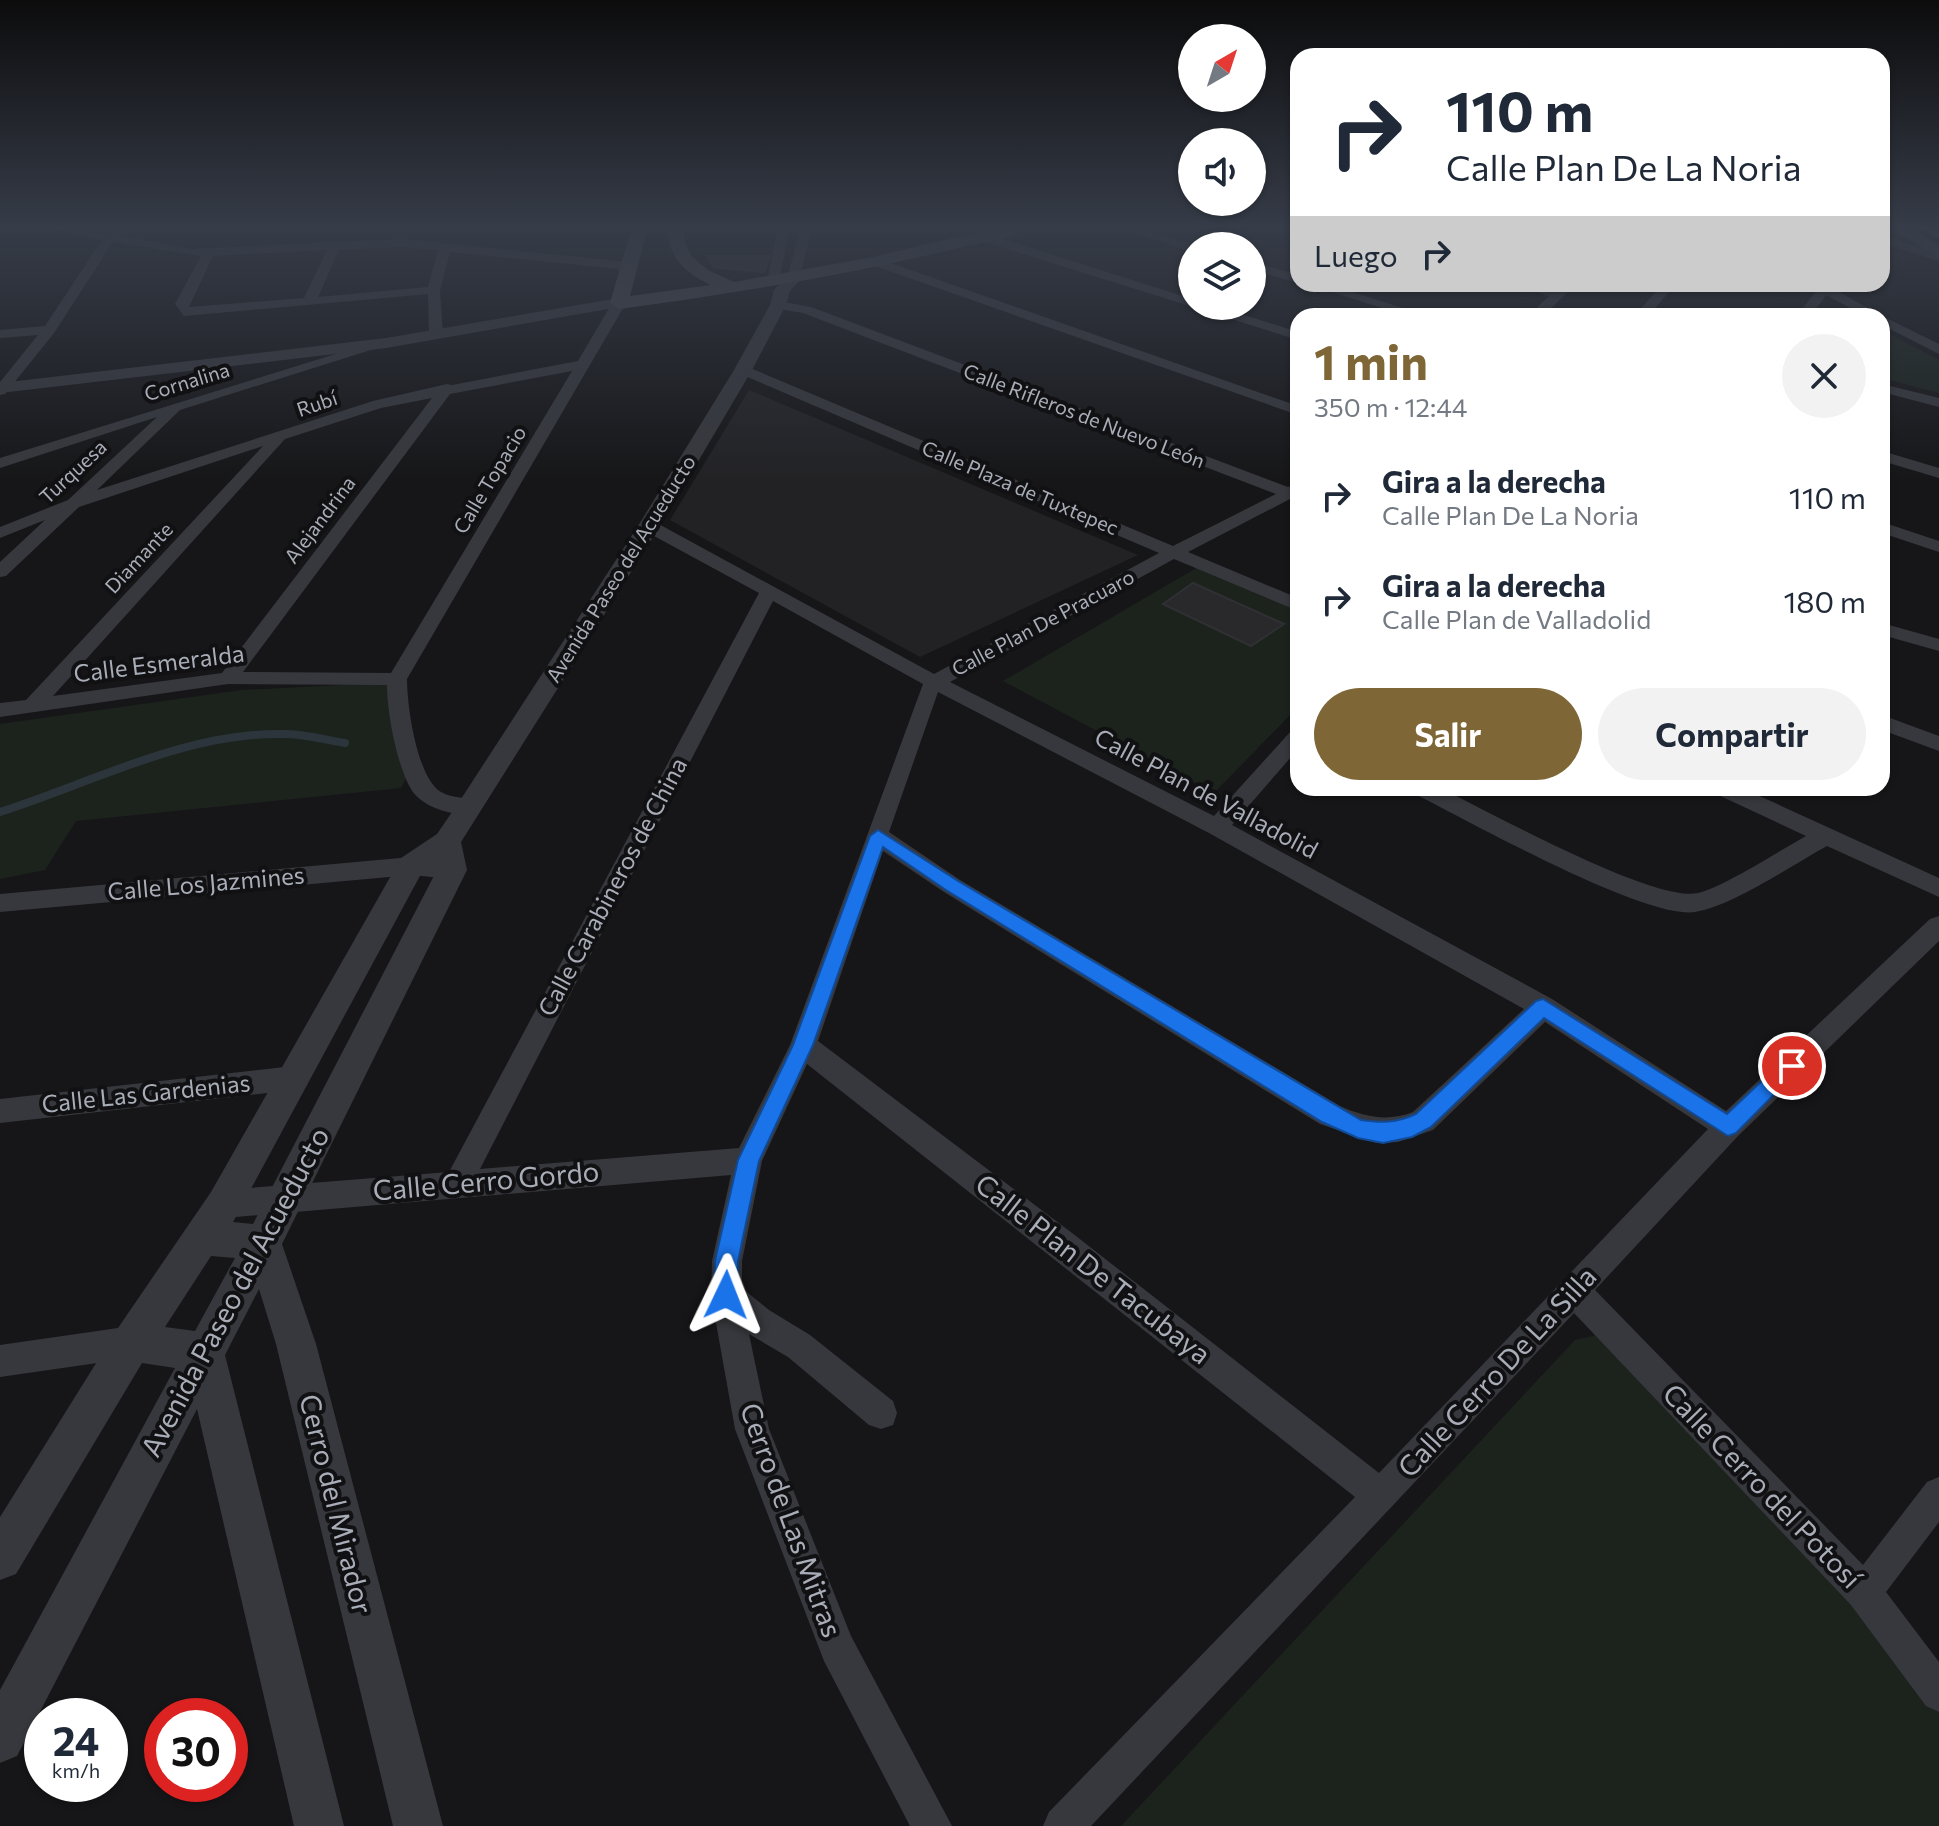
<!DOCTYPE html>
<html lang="es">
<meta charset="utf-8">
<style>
:root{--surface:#fff;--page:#f2f2f3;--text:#1f2937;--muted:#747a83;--accent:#7e6636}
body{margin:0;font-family:Commissioner,sans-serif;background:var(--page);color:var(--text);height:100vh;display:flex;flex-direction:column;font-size:30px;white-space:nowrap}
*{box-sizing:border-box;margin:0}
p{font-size:26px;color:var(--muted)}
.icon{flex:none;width:44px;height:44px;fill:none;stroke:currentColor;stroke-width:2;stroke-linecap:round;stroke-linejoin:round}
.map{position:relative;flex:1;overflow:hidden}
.drawer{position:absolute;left:1290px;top:308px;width:600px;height:488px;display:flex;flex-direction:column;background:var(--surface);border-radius:24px;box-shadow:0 2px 6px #0004}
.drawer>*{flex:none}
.banner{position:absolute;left:1290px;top:48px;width:600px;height:244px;border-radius:24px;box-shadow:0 2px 6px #0004;background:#fff;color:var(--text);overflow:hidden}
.needle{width:52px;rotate:39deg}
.controls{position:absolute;left:1178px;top:24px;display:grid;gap:16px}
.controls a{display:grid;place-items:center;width:88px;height:88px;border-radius:50%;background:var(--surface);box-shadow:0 2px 6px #0004;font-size:40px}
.speed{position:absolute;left:24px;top:1698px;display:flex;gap:16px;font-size:40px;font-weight:700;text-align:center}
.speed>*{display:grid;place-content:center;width:104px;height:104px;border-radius:50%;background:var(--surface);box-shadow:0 2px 6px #0004;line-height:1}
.speed small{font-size:20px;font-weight:400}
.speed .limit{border:12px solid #d22;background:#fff;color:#111}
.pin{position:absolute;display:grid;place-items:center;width:68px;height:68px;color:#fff;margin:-34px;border:4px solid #fff;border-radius:50%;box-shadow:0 2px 8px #0007}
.me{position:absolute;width:88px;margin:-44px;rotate:2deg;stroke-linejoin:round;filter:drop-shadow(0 0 6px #0008)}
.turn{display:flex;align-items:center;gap:28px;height:168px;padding:0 24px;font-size:36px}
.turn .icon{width:104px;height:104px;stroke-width:2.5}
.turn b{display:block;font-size:56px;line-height:68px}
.then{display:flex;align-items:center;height:76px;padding:0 24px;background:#0003;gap:16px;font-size:30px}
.round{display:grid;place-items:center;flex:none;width:84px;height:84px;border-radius:42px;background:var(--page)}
.headline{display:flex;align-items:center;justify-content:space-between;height:136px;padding:0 24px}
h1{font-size:48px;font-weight:700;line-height:60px;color:var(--accent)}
.cta{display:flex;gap:16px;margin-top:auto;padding:16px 24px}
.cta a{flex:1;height:92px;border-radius:48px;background:var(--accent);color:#fff;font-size:32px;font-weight:700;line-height:92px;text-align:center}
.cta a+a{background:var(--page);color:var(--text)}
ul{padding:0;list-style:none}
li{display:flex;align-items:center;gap:24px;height:104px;padding:0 24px}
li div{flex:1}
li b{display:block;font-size:30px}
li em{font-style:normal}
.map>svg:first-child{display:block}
</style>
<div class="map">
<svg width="1939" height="1826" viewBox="0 0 1939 1826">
<rect width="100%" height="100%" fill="#161618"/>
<path fill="#222225" d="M749 390 1138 555 920 657 670 520Z"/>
<g fill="#1c231d">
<path d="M1882 330 1939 360V393L1882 378Z"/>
<path d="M1198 567 1298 611V707L1214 793 1003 681Z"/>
<path d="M401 682 414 763 401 788 76 821 45 870 0 879V724L242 690Z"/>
<path d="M1601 1334 1862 1605 1939 1713V1826H1121L1575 1340Z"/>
</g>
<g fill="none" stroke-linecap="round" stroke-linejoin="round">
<path stroke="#2c353c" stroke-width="8" d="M0 812C91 783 186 732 284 734 305 734 325 740 345 743"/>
</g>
<g fill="#29292c" stroke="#303034" stroke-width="2">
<path d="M707 256H770L764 272 714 267Z"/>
<path d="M1193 583 1284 624 1251 646 1163 604Z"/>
</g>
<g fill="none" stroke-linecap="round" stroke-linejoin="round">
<g fill="#37383d" fill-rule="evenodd">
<path d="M41 226C63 226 85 233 105 233 117 233 129 226 143 226L122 236 191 249 401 239 629 262 635 266 629 270 450 252 440 290 443 335 436 339 429 335 428 294 184 316 175 304 201 256 113 242 54 333 5 394 0 395V382L38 335 0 338V330L45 326 102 240ZM401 247 438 250 428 287 318 297 339 250ZM327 250 304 298 189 307 213 256Z"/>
<path d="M778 226H790L779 281 773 285 767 281Z"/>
<path d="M801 226H813L799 279 793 283 787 279Z"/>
<path d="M1114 226H1134L1197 246H1192V252Z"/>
<path d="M982 235H990L1192 299V306H1216L1298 332V340L982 241Z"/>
<path d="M1882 235 1939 253V261L1882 243Z"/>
<path d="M879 259 1298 406V415L875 266 873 263Z"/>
<path d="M1252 262 1298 275V283L1252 270Z"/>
<path d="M1307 284H1327L1428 316H1407Z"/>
<path d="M1511 284H1532L1556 290 1563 284H1576L1543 316H1528L1549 296Z"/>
<path d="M1663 284H1676L1648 316H1634Z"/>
<path d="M1809 284H1825L1882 316H1865L1826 295 1811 316H1797L1817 290Z"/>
<path d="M619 299 626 303 407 679C407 706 417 778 441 792 453 799 467 797 479 800L482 806 479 812C457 818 423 809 411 789 397 766 387 712 387 685L228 684 0 717V703L26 700 263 446 79 507 6 576 0 577V562L45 520 0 538V527L68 500 157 417 0 468V458L381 340 393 343 180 410 97 490 373 401 447 384 452 385 578 361 612 303ZM572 371 391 673 243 672 450 394ZM432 398 222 673 53 696 285 439 381 408Z"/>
<path d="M778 301 811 307 1288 487 1298 484V500L1290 499 1188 552 1298 598V611L1174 559 950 682 1214 816 1291 731 1298 729V749L1232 825 1552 999 1726 1111 1930 919 1939 916V941L1738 1136 1595 1290 1863 1565 1927 1482 1939 1477V1522L1886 1592 1939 1662V1712L1926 1706 1851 1605 1574 1313 1091 1826H1043L1049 1812 1355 1497 807 1064 762 1161 742 1261V1288L769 1310 810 1335 893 1401 897 1413 893 1425 881 1429 869 1425 788 1357 749 1334 769 1429 851 1636 952 1826H910L824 1661 735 1429 711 1295 712 1261 731 1175 224 1218 214 1214 209 1204 214 1194 224 1190 449 1172 759 593 643 530 640 526 643 522H655L934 674 1159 553 738 373V367H748L1173 546 1276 494 803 313 773 308V302ZM773 601 923 684 790 1045 739 1148 480 1169ZM938 692 1209 833 1524 1009 1413 1112C1388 1122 1364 1117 1340 1106L960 880 889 832ZM883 851 944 892 1320 1124 1376 1143 1398 1142 1433 1130 1545 1022 1708 1129 1379 1473 1076 1236 818 1041Z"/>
<path d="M1882 316 1939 344V354L1882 325Z"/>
<path d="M1882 384 1939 398V407L1882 392Z"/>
<path d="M1882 451 1939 468V478L1882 461Z"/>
<path d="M1882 522 1939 541V552L1882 533Z"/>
<path d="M1882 623 1939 639V651L1882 635Z"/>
<path d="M1882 715 1939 736V751L1882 730Z"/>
<path d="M1410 788H1440C1488 811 1654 903 1698 893 1725 886 1779 851 1806 836L1714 793 1711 788H1742L1939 878V897L1827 846C1792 865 1733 906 1695 912 1645 920 1467 820 1413 793Z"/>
<path d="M411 857 460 864 464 870 460 876 452 879 411 875 0 912V894Z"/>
<path d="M293 1066 303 1070 306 1078 303 1086 293 1090 0 1123V1099Z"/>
<path d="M132 1326 143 1331 148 1342 143 1353 132 1358 0 1377V1345Z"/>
</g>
<g fill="#37383d" fill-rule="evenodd">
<path d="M793 274 801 279 790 291 786 305 752 370 660 526 461 842 467 870 282 1244 316 1344 443 1826H393L276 1344 259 1289 225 1355 344 1826H294L197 1409 17 1756 0 1763V1690L175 1368 142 1363 16 1574 0 1580V1517L118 1328 211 1192 401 858 437 834 461 799 638 526 734 370 770 305 774 290 787 276ZM436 863 437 870 253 1224 233 1222 421 874ZM211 1256 235 1258 195 1331 165 1327Z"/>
<path d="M619 298 627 303 625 306 386 348 0 393V383L386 338Z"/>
</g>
<g fill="#45474d" fill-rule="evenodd">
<path d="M632 226H648L630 296 711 285C685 273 667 256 667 226H683L684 239 691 256 708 270 734 282 873 257 1003 226H1032C1017 239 982 242 962 247 849 275 735 293 619 309L610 303Z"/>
<path d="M1888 226H1908L1939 246V258Z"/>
</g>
<path fill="#5b5e65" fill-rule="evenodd" d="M1916 226H1939V239Z"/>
</g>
<linearGradient id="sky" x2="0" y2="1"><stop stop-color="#0c0c0d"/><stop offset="0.47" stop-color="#363c48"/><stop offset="1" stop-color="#363c48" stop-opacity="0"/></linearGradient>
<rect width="1939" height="482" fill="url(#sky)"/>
<path fill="#1a73e8" stroke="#114b97" stroke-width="2" d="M878 830 958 881 1361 1120C1382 1123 1396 1123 1416 1114L1536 1001 1543 999 1727 1114 1784 1060 1792 1058 1799 1060 1802 1066 1736 1133 1728 1136 1544 1018 1431 1127 1412 1137 1383 1143 1358 1138 1322 1122 946 890 883 847 813 1045 759 1161 738 1261V1295L734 1304 726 1307 718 1304 714 1295 715 1261 738 1160 793 1045 870 836Z"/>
<g text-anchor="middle" stroke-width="8" stroke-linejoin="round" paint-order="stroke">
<g font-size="20" fill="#a8adb8" stroke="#111113">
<text transform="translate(187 382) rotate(-17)" y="7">Cornalina</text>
<text transform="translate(317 404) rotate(-19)" y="7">Rubí</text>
<text transform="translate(1084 416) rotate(21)" y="7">Calle Rifleros de Nuevo León</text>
<text transform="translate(73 472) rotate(-43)" y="7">Turquesa</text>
<text transform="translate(490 480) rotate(-59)" y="7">Calle Topacio</text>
<text transform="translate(1020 488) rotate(23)" y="7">Calle Plaza de Tuxtepec</text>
<text transform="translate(320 520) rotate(-53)" y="7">Alejandrina</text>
<text transform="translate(139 558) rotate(-47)" y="7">Diamante</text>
<text transform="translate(621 569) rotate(-58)" y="7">Avenida Paseo del Acueducto</text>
<text transform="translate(1043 623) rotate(-28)" y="7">Calle Plan De Pracuaro</text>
</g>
<g font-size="24" fill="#a8adb8" stroke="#111113">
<text transform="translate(159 664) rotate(-7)" y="8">Calle Esmeralda</text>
<text transform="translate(1206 794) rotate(28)" y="8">Calle Plan de Valladolid</text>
<text transform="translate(206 884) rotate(-5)" y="8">Calle Los Jazmines</text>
<text transform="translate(613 887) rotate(-62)" y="8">Calle Carabineros de China</text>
<text transform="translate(146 1094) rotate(-6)" y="8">Calle Las Gardenias</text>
</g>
<g font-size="28" fill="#a8adb8" stroke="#111113">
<text transform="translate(486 1181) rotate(-5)" y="10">Calle Cerro Gordo</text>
<text transform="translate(1093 1269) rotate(38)" y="10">Calle Plan De Tacubaya</text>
<text transform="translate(235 1292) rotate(-62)" y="10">Avenida Paseo del Acueducto</text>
<text transform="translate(1497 1372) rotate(-47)" y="10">Calle Cerro De La Silla</text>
<text transform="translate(1762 1486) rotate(46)" y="10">Calle Cerro del Potosí</text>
<text transform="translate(336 1504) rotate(76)" y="10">Cerro del Mirador</text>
<text transform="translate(791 1520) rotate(70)" y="10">Cerro de Las Mitras</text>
</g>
</g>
</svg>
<div class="controls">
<a><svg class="needle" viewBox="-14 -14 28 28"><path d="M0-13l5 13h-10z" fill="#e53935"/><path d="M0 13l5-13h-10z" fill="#747a83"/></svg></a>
<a><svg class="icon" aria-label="sound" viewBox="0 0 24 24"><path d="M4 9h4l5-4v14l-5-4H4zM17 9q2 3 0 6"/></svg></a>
<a><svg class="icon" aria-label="layers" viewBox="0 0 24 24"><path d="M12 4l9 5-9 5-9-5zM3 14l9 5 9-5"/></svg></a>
</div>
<div class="speed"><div>24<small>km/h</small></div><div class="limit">30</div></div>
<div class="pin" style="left:1792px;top:1066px;background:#d93025"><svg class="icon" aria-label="arrive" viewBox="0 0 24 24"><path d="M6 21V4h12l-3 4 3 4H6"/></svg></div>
<svg class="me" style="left:726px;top:1295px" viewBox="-20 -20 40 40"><path d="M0-17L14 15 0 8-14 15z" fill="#1a73e8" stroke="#fff" stroke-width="4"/></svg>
<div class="banner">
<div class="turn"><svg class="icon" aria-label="right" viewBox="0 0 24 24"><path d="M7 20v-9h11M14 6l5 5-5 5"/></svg><div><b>110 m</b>Calle Plan De La Noria</div></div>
<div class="then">Luego<svg class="icon" aria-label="right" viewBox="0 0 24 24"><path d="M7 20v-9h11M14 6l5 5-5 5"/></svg></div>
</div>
<section class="drawer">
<div class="headline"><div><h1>1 min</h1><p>350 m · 12:44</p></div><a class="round"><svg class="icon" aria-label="close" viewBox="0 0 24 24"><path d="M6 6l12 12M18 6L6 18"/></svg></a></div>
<ul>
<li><svg class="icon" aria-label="right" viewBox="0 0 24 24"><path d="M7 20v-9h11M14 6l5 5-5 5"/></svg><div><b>Gira a la derecha</b><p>Calle Plan De La Noria</p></div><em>110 m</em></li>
<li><svg class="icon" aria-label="right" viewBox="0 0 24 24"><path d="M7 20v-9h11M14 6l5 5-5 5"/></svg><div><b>Gira a la derecha</b><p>Calle Plan de Valladolid</p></div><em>180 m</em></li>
</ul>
<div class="cta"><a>Salir</a><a>Compartir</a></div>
</section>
</div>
